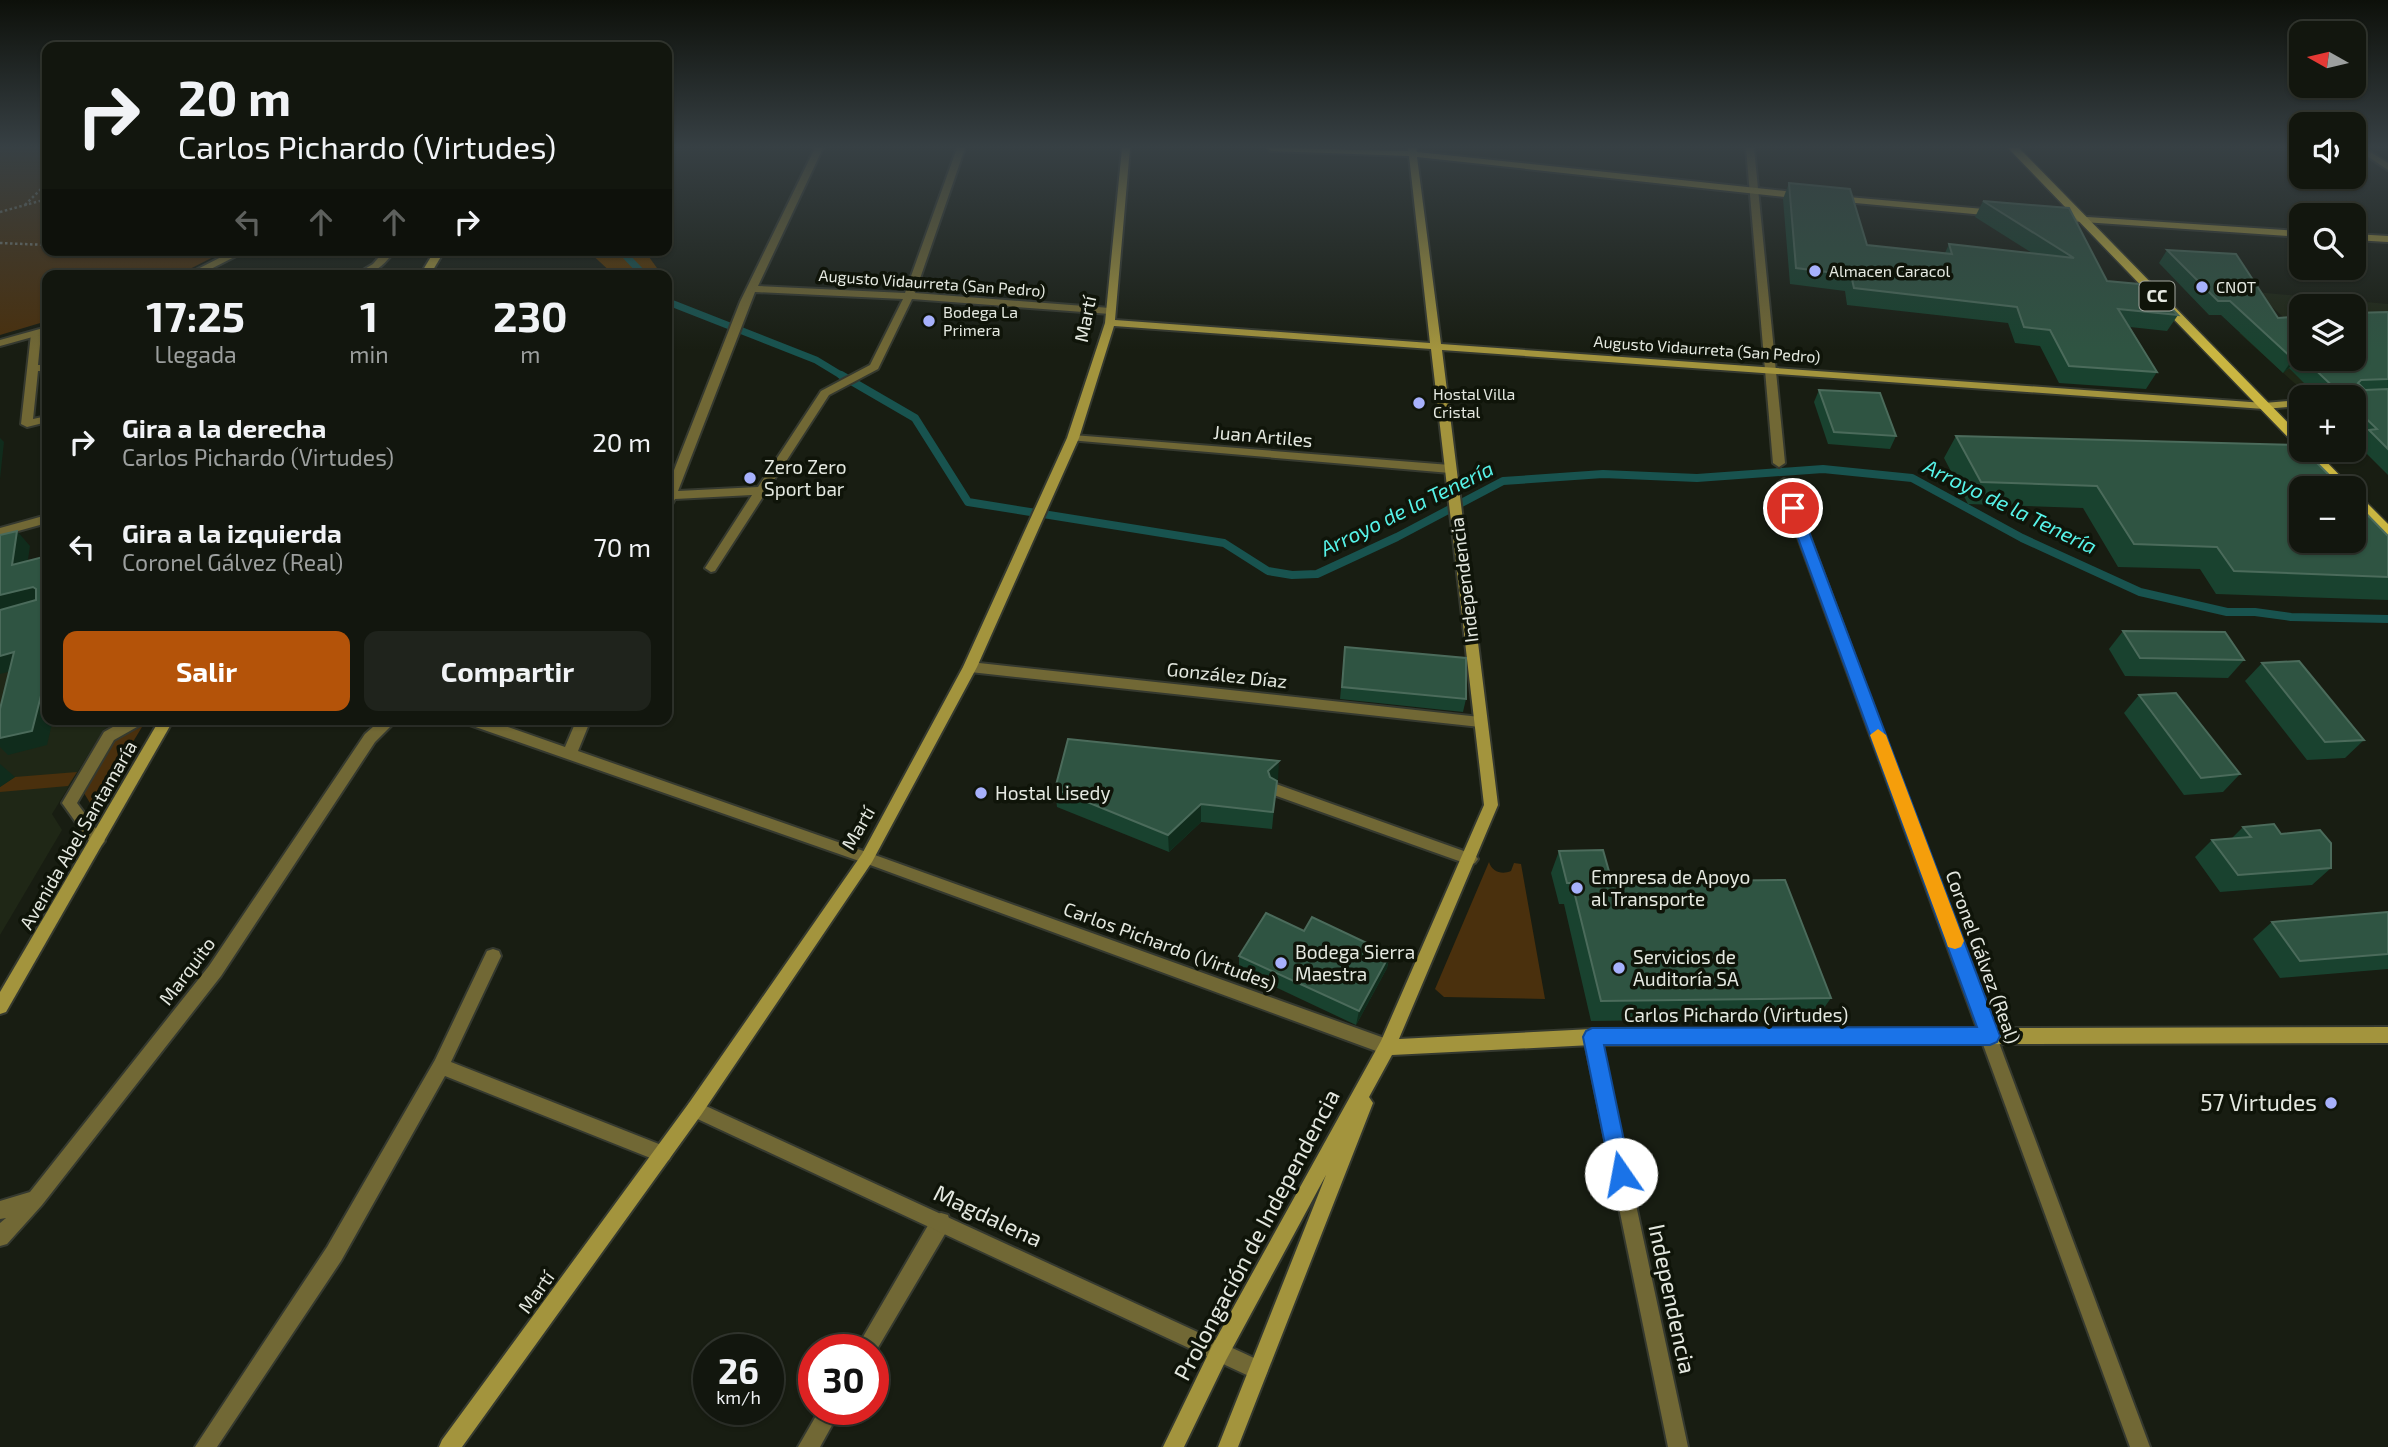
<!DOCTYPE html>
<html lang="es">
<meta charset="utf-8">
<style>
:root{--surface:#12160e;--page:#1f231c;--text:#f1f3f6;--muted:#9c9f9e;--line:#31352e;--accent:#b45309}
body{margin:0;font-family:"Exo 2",sans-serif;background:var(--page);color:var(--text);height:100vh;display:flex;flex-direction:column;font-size:26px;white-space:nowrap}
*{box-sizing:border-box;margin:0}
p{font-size:23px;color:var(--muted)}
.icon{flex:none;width:38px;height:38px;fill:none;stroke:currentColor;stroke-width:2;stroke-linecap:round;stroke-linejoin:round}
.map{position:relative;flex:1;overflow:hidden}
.details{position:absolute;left:42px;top:270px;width:630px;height:455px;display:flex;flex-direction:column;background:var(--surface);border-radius:14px;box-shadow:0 2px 5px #0004,0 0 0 2px var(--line)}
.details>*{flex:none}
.banner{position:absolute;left:42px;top:42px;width:630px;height:214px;border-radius:14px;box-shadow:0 2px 5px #0004,0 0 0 2px var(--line);background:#12160e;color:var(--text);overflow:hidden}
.needle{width:46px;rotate:278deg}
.controls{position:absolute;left:2289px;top:21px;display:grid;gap:14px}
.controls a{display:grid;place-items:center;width:77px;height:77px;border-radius:14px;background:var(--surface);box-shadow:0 2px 5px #0004,0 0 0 2px var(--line);font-size:35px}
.speed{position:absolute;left:693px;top:1334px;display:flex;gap:14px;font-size:35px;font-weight:700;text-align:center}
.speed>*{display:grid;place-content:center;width:91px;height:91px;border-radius:50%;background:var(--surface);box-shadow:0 2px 5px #0004,0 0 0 2px var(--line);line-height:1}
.speed small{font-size:18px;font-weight:400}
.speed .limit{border:10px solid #d22;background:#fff;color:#111}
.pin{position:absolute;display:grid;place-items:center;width:60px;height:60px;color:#fff;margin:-30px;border:4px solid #fff;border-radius:50%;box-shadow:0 2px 7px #0007}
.me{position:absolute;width:77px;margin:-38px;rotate:348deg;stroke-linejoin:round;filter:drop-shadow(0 0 5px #0008)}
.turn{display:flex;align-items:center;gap:24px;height:147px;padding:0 21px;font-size:32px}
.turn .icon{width:91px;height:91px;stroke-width:2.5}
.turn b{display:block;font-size:49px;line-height:60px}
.lanes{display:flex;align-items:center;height:66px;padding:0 21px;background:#0003;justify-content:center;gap:35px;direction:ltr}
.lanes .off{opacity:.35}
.eta{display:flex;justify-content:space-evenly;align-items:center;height:119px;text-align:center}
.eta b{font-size:42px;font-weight:700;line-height:49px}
.button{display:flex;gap:14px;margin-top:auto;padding:14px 21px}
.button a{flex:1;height:80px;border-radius:14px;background:var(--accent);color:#fff;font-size:28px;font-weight:700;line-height:80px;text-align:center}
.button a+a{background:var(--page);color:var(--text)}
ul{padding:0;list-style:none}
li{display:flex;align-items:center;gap:21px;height:105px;padding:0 21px}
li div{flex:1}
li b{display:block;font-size:26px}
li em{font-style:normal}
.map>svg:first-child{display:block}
</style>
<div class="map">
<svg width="2388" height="1447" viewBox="0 0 2388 1447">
<rect width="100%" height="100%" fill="#181d12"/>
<g fill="#1f2716" fill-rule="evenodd">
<path d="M2255 292 2388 304V383L2301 389 2239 333 2298 330ZM2301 306H2354V359H2301Z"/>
<path d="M0 586 47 719H123L103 730 52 814 62 830 0 935Z"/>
</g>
<g fill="#4a300d">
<path d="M0 148H47V250H227L178 275H47V321L0 335Z"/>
<path d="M145 722 93 808 84 793 116 738Z"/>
<path d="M77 772 68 786 0 792V787L15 777Z"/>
<path d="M1489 862C1492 872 1502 875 1511 871L1514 863 1521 864 1545 999 1444 997 1435 989Z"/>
</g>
<path fill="#5a3600" d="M587 250H644L662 275H614Z"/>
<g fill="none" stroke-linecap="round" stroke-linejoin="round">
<g stroke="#18534f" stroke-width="7">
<path d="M625 250 626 256 644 275"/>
<path d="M667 298 671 303 816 360 844 377"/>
</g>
<path stroke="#18534f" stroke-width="8" d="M841 375 915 418 968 502 1224 543 1268 571 1292 575 1317 574 1397 537 1503 481 1603 474 1697 478 1823 469 1912 478 2022 538 2140 592 2227 612H2255L2291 617 2388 619"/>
<defs>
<g id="lane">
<path d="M385 250H396C383 265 376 275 355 275L373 264Z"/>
<path d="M36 331 41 334 38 365H47V371H38L33 419 47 416V422L27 427 21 424 31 334Z"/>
<path d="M47 515V523L0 536V528Z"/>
<path d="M127 719H146L144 723 114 740 77 803 105 841 102 845 97 847 92 845 62 803 104 732Z"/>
<path d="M1276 784 1475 855 1478 859 1475 863 1470 865 1271 794 1269 790 1271 786Z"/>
<path d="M493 949 499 951 501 956 451 1062 669 1148 672 1154 669 1160 663 1163 445 1076 341 1261 217 1447H195L327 1247 435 1060 487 951Z"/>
<path d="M941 1213 948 1215 950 1222 948 1229 873 1356V1349H856L934 1215Z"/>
<path d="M820 1409H841L820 1447H798Z"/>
</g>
<g id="street">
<path d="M815 148H823L758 286 905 293 957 148H965L915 293 1110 308 1115 311 1110 314 912 299 878 369 829 395 715 571 711 572 705 568 752 495 675 499 671 506 667 507V488L740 302ZM755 292 903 299 870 365 821 391 758 487 678 491Z"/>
<path d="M1746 148H1754L1785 463 1779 467 1773 463Z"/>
<path d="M2355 148H2364L2388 163V170Z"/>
<path d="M235 250H248L199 275H186Z"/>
<path d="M47 327V333L0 346V340Z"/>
<path d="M1073 435 1450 465 1456 469 1450 473 1069 440V436Z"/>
<path d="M1784 479 1790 483 2150 1447H2130L1778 483Z"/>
<path d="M970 662 1480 717 1487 722 1480 727 970 672 963 667Z"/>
<path d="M382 719H398L375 742 221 976 42 1205 7 1244 0 1246V1223L6 1218 0 1219V1201L30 1192 209 966 365 734Z"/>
<path d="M462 719H485L565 747 577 719H591L578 751 872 854 1387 1039 1393 1042 1395 1047 1393 1052 1387 1055 862 862 464 723Z"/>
<path d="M1592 1029 1598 1032 1600 1037 1688 1447H1668L1584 1037 1586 1032Z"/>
<path d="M695 1101 1265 1363 1268 1370 1265 1377 1258 1380 1251 1377 689 1115 686 1109 689 1103Z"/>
</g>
<g id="secondary">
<path d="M1122 148H1130L1115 320 1430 343 1409 156 1271 151 1267 148 1408 151V148H1416L1417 152 1803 193 1808 196 1803 199 1417 157 1441 344 2264 403 2301 400V406L2264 409 1442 350 1498 805 1399 1039 1592 1029 2388 1027V1043L1592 1045 1392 1055 1369 1097 1373 1103 1238 1447H1218L1326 1175 1226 1360 1184 1447H1163L1212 1346 1381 1041 1484 805 1431 349 1114 326 1079 438 977 667 872 862 701 1115 462 1447H439L442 1440 689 1103 862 854 963 667 1067 438 1105 323Z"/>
<path d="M1837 196 1995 210 2000 213 1995 216 1834 201 1832 199Z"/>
<path d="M2057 215 2301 231V237L2054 220 2052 218Z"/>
<path d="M2354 234 2388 236V242L2354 240Z"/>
<path d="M435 250H445L430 275H420Z"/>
<path d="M160 719H174L6 1012 0 1014V992Z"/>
</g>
<g id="primary">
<path d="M2008 148H2019L2301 436V450H2315L2352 488H2337Z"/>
<path d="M2354 493 2359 495 2388 524V538L2383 537 2354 507Z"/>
</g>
</defs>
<use href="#lane" stroke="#35392f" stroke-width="4"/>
<use href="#street" stroke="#35392f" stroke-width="4"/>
<use href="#secondary" stroke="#35392f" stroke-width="4"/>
<use href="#primary" stroke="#35392f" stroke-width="3"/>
<g stroke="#7c8077" stroke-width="2.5" stroke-dasharray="2.5 2.5" stroke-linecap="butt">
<path d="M25 205 47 183"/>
<path d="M0 212 47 199"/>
<path d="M0 243 47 245"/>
</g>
<use href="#lane" fill="#716835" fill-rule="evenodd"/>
<use href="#street" fill="#716835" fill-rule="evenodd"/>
<use href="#secondary" fill="#a3943d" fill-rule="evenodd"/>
<use href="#primary" fill="#cab641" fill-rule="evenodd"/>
</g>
<g fill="#19422f">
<path d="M1789 183 1867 245 1945 253 1949 244 2032 253 1975 217 1983 201 2069 208 2107 281 2178 315 2167 331 2130 327 2157 372 2146 389 2059 383 2040 346 2015 343 2008 323 1847 305 1845 291 1790 284 1783 199Z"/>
<path d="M2167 250 2278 318 2301 316V359H2354L2388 312V475L2357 444 2361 439 2354 432V397H2318L2289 368 2283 373 2221 315H2209L2159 263Z"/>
<path d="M1819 390 1896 436 1890 449 1828 444 1814 402Z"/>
<path d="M1956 436 2388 536V600L2216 594 2200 569 2118 567 2083 508 1968 504 1944 458Z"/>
<path d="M2123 631 2244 660 2228 678 2125 676 2109 649Z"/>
<path d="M1345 647 1466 699 1463 712 1340 699Z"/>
<path d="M2262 663 2364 740 2345 758 2307 760 2245 681Z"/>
<path d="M2139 695 2240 774 2223 792 2184 795 2124 713Z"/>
<path d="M1278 779 1276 780 1275 798 1272 829 1201 822 1169 852 1057 807 1055 789Z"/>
<path d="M2243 827 2281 834 2331 868 2312 885 2220 892 2195 857 2212 840 2232 838Z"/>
<path d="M1559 851 1612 882 1831 998 1817 1018 1591 1021 1564 904H1559L1551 873Z"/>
<path d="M2388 912V969L2280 978 2253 939 2272 922Z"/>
<path d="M1304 931 1390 954 1387 968 1356 1025 1239 970V956Z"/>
</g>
<g fill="#102c1c">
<path d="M2299 354 2289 368 2283 373 2293 359Z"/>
<path d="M0 438 4 442 0 479Z"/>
<path d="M17 531 30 546 25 580 12 565Z"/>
<path d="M33 587 46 601 0 613V595Z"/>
<path d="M14 652 28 667 0 674V656Z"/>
<path d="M47 675V719H53L47 745 8 755 0 747V738Z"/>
<path d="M1279 761 1278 779 1267 789 1268 771Z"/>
<path d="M0 764 15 777 0 787Z"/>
<path d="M1201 804V822L1169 852 1168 835Z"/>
<path d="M1390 954 1387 968 1356 1025 1359 1011Z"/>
</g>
<g fill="#2f5442" stroke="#4b6b5b" stroke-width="2">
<path d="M1789 183 1850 189 1867 245 1952 254 1949 244 2074 258 1983 201 2069 208 2107 281 2150 285 2178 315 2118 309 2157 372 2069 366 2050 330 2024 327 2017 307 1854 288 1851 275 1796 268Z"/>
<path d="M2167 250 2236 254 2278 318 2301 316V356L2299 354 2293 359 2230 301H2218Z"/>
<path d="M2388 312V379L2361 380 2358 383 2365 390 2388 389V449L2369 430 2377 429 2354 407V397H2344L2304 359H2354V313Z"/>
<path d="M1819 390 1880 393 1896 436 1834 432Z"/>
<path d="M1956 436 2299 445 2301 447V450H2304L2342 488H2301V541H2354V501L2388 536V577L2234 571 2217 547 2134 544 2097 486 1981 482Z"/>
<path d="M17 531 12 565 47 556V675L46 676 32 731 0 738V709L14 652 0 656V610L36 600V589L33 587 0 595V535Z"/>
<path d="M2123 631 2225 632 2244 660 2140 658Z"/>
<path d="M1345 647 1466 658V699L1342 687Z"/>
<path d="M2299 661 2364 740 2325 742 2262 663Z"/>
<path d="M2176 693 2240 774 2201 778 2139 695Z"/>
<path d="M1068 739 1279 761 1268 771 1270 777 1277 781 1273 812 1201 804 1168 835 1055 789Z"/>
<path d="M2274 824 2281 834 2320 830 2331 843V868L2238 875 2212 840 2251 837 2243 827Z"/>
<path d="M1603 850 1612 882 1785 880 1831 998 1601 1001 1572 883H1567L1559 851Z"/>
<path d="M2388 912V954L2300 961 2272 922Z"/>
<path d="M1266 913 1304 931 1312 917 1390 954 1359 1011 1239 956Z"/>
</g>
<linearGradient id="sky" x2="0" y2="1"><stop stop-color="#0d100a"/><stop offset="0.42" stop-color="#374044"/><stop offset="1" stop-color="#374044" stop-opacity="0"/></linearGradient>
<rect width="2388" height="350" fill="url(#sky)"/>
<path fill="#1a73e8" stroke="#114b97" stroke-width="2" d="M1793 504 1800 508 2000 1036 1997 1042 1990 1045H1604L1631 1174 1628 1181 1621 1184 1614 1181 1611 1174 1583 1037 1586 1031 1592 1028 1977 1027 1787 508Z"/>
<path fill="#f59e0b" d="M1878 729 1886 735 1964 941 1961 947 1955 949 1948 947 1946 941 1870 735Z"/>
<g fill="#a7b1fc" stroke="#0f1409" stroke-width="2.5">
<circle cx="1815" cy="271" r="7"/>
<circle cx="2202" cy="287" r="7"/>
<circle cx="929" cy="321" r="7"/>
<circle cx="1419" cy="403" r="7"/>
<circle cx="750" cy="478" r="7"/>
<circle cx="981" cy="793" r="7"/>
<circle cx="1577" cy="888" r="7"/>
<circle cx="1281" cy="963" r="7"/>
<circle cx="1619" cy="968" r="7"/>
<circle cx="2331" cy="1103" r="7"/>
</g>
<g text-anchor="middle" stroke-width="7" stroke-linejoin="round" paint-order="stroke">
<g font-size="16" fill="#e4e8e0" stroke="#0f1409" text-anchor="start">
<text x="1829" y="277">Almacen Caracol</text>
<text x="2216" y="293">CNOT</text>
<text x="943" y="318">Bodega La<tspan x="943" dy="18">Primera</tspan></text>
<text x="1433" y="400">Hostal Villa<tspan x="1433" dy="18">Cristal</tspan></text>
</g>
<g font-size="16" fill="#e4e8e0" stroke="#0f1409">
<text transform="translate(932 283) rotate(4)" y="6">Augusto Vidaurreta (San Pedro)</text>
<text transform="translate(1707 349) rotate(4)" y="6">Augusto Vidaurreta (San Pedro)</text>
</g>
<rect fill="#0f1409" stroke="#a4a8a0" stroke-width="2" x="2139.5" y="281.5" width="35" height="29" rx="5"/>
<g font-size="18" font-weight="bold" fill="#e4e8e0">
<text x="2157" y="302">CC</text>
</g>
<g font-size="19" fill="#e4e8e0" stroke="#0f1409">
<text transform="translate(1085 319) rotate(-79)" y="7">Martí</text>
<text transform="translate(1263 436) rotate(5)" y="7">Juan Artiles</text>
<text transform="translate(1464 580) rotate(-97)" y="7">Independencia</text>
<text transform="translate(1227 675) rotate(6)" y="7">González Díaz</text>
<text transform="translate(858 828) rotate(-60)" y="7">Martí</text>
<text transform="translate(78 835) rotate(-60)" y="7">Avenida Abel Santamaría</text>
<text transform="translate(1170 946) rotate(20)" y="7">Carlos Pichardo (Virtudes)</text>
<text transform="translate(1983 957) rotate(70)" y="7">Coronel Gálvez (Real)</text>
<text transform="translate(187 971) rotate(-53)" y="7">Marquito</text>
<text x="1736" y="1022">Carlos Pichardo (Virtudes)</text>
<text transform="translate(536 1292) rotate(-54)" y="7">Martí</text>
</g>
<g font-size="19" fill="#e4e8e0" stroke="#0f1409" text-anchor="start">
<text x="764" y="474">Zero Zero<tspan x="764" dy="22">Sport bar</tspan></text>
<text x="995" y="800">Hostal Lisedy</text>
<text x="1591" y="884">Empresa de Apoyo<tspan x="1591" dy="22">al Transporte</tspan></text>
<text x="1295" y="959">Bodega Sierra<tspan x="1295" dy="22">Maestra</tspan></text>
<text x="1633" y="964">Servicios de<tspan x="1633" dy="22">Auditoría SA</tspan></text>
</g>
<g font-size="21" font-style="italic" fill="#56f2e8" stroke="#0f1409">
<text transform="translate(2010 507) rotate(26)" y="7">Arroyo de la Tenería</text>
<text transform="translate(1407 509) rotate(-26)" y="7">Arroyo de la Tenería</text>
</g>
<g font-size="23" fill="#e4e8e0" stroke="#0f1409" text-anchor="end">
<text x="2317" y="1111">57 Virtudes</text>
</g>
<g font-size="23" fill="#e4e8e0" stroke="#0f1409">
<text transform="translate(988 1216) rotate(25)" y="8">Magdalena</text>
<text transform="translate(1257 1235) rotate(-62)" y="8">Prolongación de Independencia</text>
<text transform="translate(1672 1299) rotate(78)" y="8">Independencia</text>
</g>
</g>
</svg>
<div class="controls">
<a><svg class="needle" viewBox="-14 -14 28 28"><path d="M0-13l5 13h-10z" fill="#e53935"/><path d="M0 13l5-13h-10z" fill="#9c9f9e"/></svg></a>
<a><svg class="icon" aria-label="sound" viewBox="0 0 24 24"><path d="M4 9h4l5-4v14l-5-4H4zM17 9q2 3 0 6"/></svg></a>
<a><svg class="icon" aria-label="search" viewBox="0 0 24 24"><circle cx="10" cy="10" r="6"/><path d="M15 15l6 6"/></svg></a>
<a><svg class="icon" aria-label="layers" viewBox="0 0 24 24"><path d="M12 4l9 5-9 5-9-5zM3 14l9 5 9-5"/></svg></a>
<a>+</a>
<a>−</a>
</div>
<div class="speed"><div>26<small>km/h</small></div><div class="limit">30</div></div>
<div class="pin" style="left:1793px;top:508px;background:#d93025"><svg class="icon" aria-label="arrive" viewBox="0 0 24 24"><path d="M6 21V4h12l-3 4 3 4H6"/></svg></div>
<svg class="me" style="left:1621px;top:1174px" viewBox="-20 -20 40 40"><circle r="19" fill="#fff"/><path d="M0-13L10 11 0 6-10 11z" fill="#1a73e8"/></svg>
<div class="banner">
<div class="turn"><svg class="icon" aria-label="right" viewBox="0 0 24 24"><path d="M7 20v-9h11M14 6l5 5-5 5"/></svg><div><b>20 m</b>Carlos Pichardo (Virtudes)</div></div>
<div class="lanes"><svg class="icon off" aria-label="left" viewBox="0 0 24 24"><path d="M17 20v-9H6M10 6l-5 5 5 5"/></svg><svg class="icon off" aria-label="ahead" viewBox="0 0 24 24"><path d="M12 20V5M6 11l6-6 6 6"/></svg><svg class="icon off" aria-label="ahead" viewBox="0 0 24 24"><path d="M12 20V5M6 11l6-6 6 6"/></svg><svg class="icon" aria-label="right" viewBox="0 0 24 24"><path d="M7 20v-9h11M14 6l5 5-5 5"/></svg></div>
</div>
<section class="details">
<div class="eta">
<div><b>17:25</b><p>Llegada</p></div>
<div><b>1</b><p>min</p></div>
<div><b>230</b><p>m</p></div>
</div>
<ul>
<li><svg class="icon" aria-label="right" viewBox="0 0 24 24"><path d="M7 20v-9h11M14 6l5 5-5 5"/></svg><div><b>Gira a la derecha</b><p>Carlos Pichardo (Virtudes)</p></div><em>20 m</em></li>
<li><svg class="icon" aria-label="left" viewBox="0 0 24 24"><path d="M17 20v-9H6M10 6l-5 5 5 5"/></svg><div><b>Gira a la izquierda</b><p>Coronel Gálvez (Real)</p></div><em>70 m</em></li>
</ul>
<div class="button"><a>Salir</a><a>Compartir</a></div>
</section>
</div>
